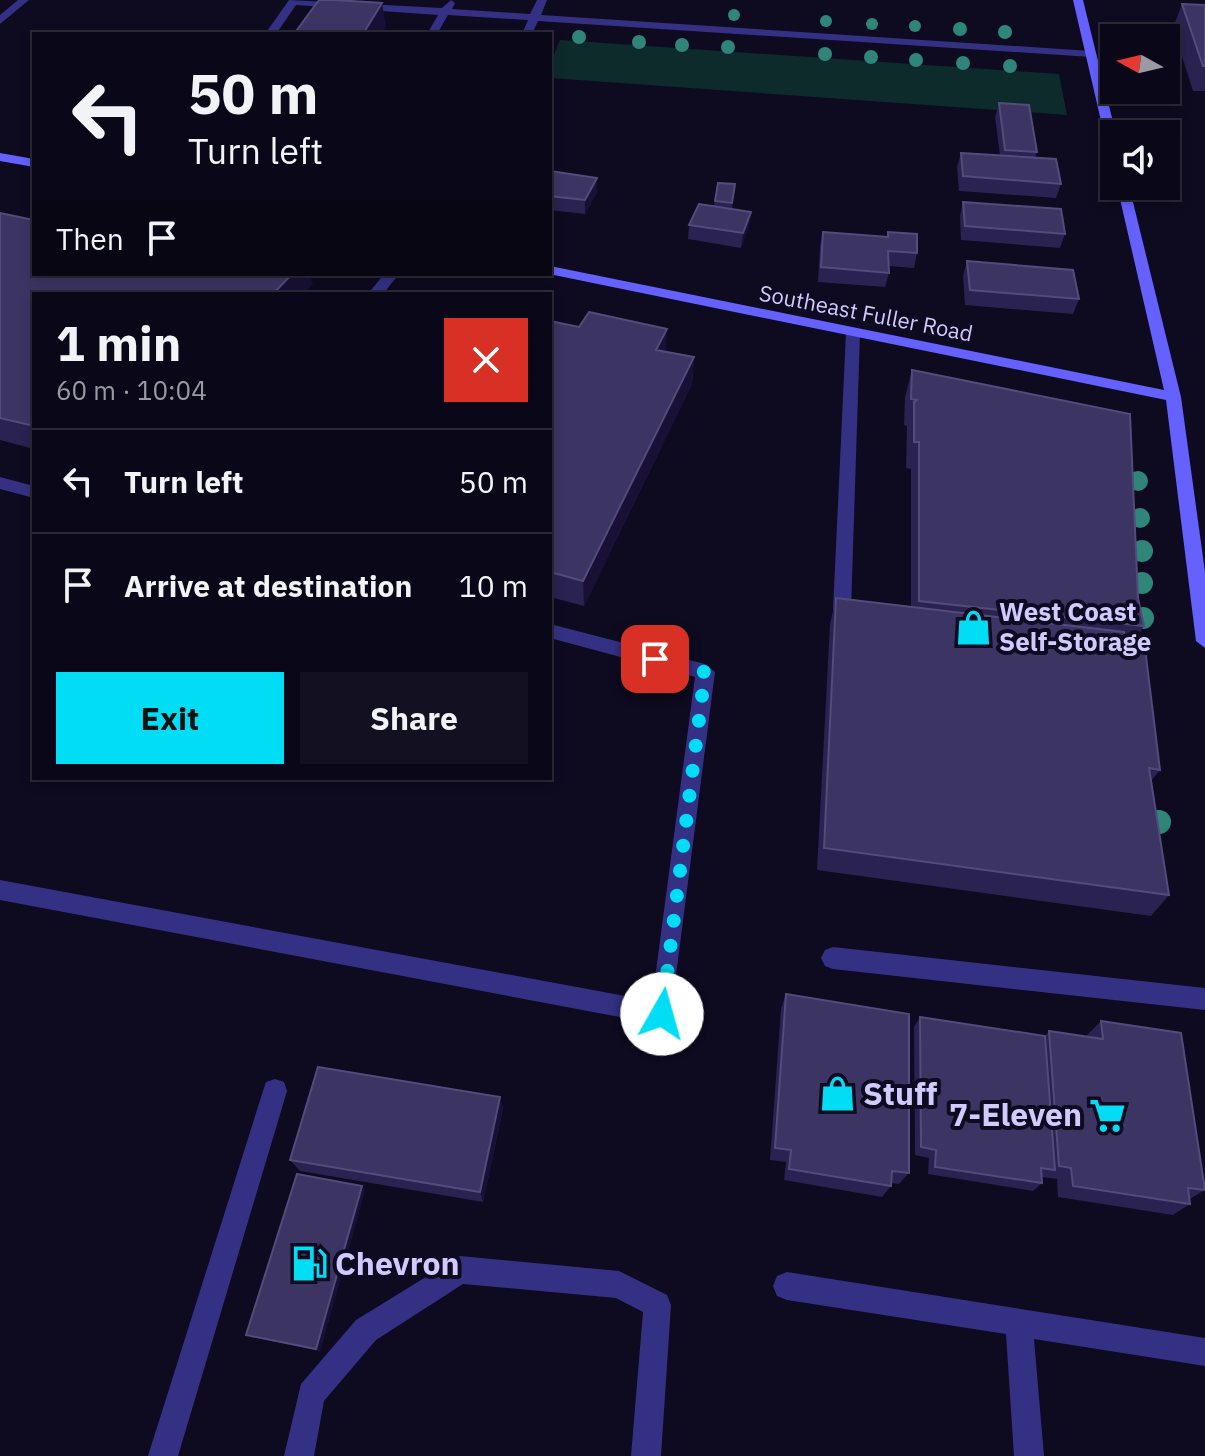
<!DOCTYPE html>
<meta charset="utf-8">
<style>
:root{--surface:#0a0818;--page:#131121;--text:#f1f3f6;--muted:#999aa2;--line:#2a2937;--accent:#00ddf5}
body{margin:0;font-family:"IBM Plex Sans",sans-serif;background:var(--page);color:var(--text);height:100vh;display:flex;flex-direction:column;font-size:30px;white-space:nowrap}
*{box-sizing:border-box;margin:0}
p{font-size:26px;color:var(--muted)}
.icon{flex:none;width:44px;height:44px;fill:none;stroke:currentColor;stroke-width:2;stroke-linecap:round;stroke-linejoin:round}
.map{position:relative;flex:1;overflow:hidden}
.details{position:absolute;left:32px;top:292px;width:520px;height:488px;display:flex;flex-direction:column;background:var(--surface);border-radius:0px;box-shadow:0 4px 12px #0003,0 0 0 2px var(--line)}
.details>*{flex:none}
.hud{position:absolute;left:32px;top:32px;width:520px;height:244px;border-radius:0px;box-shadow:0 4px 12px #0003,0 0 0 2px var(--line);background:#0a0818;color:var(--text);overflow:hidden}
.needle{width:52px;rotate:278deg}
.controls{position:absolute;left:1100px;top:24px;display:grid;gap:16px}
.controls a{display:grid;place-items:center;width:80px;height:80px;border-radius:0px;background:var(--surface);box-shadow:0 4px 12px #0003,0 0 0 2px var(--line);font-size:40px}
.pin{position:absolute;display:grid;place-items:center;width:68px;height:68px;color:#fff;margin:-34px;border-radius:16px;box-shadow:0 4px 12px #0006}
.me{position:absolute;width:88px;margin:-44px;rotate:7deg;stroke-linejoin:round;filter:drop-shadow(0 0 6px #0008)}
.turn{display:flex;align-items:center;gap:28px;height:168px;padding:0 24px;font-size:36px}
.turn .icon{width:104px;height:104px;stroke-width:2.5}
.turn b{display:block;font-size:56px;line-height:68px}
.then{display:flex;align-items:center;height:76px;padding:0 24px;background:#0003;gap:16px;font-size:30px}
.round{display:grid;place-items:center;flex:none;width:84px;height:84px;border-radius:0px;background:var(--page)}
.overview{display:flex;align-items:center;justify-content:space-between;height:136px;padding:0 24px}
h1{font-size:48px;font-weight:800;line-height:60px}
.primary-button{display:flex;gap:16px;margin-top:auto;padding:16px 24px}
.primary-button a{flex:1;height:92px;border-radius:0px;background:var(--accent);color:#111;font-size:32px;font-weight:800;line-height:92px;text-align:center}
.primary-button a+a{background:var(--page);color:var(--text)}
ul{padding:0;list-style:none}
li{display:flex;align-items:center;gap:24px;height:104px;padding:0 24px;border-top:2px solid var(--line)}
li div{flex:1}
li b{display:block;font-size:30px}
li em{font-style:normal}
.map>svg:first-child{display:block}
</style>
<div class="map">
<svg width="1205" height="1456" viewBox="0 0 1205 1456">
<rect width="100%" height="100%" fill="#0e0a20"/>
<path fill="#0d2b2a" d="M560 40 1059 74 1067 115 550 78V65Z"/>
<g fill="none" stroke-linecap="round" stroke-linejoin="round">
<g fill="#343184" fill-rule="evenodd">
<path d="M289 0 442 8 451 0 455 3 452 9 530 14 537 0H547L541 15 1091 51 1097 54 1091 57 538 21 532 34H522L528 20 448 15 437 34H427L438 15 296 5 276 34H265Z"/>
<path d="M384 274H399L383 294H368Z"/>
<path d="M853 329 860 333 851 610 842 617 833 610 846 333Z"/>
<path d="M0 477 34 486V498L0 489Z"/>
<path d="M550 624 705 664 715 672 670 1022 662 1025 0 900V880L652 1001 695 677 550 638Z"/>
<path d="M833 947 1205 988V1010L833 969 825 966 821 958 825 950Z"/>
<path d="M275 1079 284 1082 287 1091 178 1456H148L263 1091 266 1082Z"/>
<path d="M460 1256 619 1271 667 1295 671 1305 661 1456H631L643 1312 616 1298 463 1284 376 1340 324 1401 314 1456H284L301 1384 356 1320Z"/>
<path d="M787 1272 1205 1338V1366L1034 1339 1044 1456H1014L1006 1334 787 1300 777 1296 773 1286 777 1276Z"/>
</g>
<path fill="#343184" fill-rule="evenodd" d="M18 0H29L0 24V15Z"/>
<g fill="#6461ff" fill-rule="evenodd">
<path d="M1073 0H1083L1116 134 1114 155 1108 151Z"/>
<path d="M0 153 34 159V167L0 161Z"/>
<path d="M1117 186H1129L1181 397 1205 572V648L1196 641 1166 400 549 274 550 266 1164 390Z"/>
</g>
</g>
<g fill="#308579">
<circle cx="734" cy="15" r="6"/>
<circle cx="826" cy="21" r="6"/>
<circle cx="872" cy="24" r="6"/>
<circle cx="915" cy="26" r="6"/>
<circle cx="960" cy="29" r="7"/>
<circle cx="1005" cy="32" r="7"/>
<circle cx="579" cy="37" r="7"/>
<circle cx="639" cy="42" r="7"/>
<circle cx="682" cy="45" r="7"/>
<circle cx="728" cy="47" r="7"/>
<circle cx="825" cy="54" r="7"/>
<circle cx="871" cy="57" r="7"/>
<circle cx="916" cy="60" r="7"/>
<circle cx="963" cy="63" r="7"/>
<circle cx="1010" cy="66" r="7"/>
<circle cx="1138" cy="481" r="10"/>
<circle cx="1140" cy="518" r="10"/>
<circle cx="1142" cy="551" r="11"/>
<circle cx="1142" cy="583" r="11"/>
<circle cx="1143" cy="618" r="11"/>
<circle cx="1159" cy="822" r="12"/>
</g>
<g fill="#2a2250">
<path d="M1182 4 1205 5V91H1193L1173 28Z"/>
<path d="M999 103 1037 152 1035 158 1061 184 1056 198 959 191 957 167 961 153 1000 155 995 117Z"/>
<path d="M550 171 597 178V192L585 214 550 210Z"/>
<path d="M718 183 735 184 732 209 749 226 741 248 688 239 689 225 714 206Z"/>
<path d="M963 202 1065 234 1060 248 961 240 960 216Z"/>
<path d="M0 213 313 284 34 294V449L0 440Z"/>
<path d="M823 232 887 237 888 232 917 253 914 268 889 266V273L885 287 818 282 820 246Z"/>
<path d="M967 261 1079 299 1073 314 965 305 963 276Z"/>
<path d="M550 321 666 352 694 357 692 384 584 606 550 597Z"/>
<path d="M912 370 1138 598 1144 626 1136 639 1160 770 1151 781 1169 895 1151 916 817 870 830 624 836 598 911 607V469L906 468 907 426 904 425 905 397Z"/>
<path d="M786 994 909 1173 899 1184 891 1183V1186L882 1197 784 1180 786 1162 770 1160 781 1009Z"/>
<path d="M920 1017 1045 1036 1049 1031 1087 1037V1035L1101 1021 1205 1190 1190 1199V1204L1173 1215 1058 1197 1057 1179 1041 1177 1042 1183 1033 1191 928 1174 929 1158 915 1155 914 1027Z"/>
<path d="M500 1097 503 1109 483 1202 300 1171 290 1160Z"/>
<path d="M365 1190 320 1351 251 1337 246 1335Z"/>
</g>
<g fill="#181135">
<path d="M382 3 386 27 381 34H363Z"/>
<path d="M597 178V192L585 214V200Z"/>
<path d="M751 212 749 226 741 248 743 233Z"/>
<path d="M292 274H310L313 284 304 294H273Z"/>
<path d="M667 329 666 355 656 350Z"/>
<path d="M694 357 692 384 584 606 583 581Z"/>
<path d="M500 1097 503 1109 483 1202 480 1192Z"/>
<path d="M362 1186 365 1190 320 1351 316 1349Z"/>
</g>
<g fill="#3c3463" stroke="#534b7b" stroke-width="2">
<path d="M319 0H335L382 3 363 34H294Z"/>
<path d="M1182 4 1205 5V66H1203Z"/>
<path d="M999 103 1029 105 1037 152 1005 150Z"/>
<path d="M961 153 1056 159 1061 184 963 176Z"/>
<path d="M550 171 597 178 585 200 550 196Z"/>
<path d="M718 183 735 184 732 203 715 201Z"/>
<path d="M963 202 1061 209 1065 234 965 226Z"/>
<path d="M699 204 751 212 743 233 689 225Z"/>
<path d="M0 213 34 220V274H292L273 294H34V426L0 418Z"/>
<path d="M823 232 888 237V232L917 234V253L888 251 889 273 821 267Z"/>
<path d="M967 261 1073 270 1079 299 970 290Z"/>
<path d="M589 312 667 329 656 350 694 357 583 581 550 572V321L579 327Z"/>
<path d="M912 370 1130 414 1138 598 1144 626 919 601V442H914V402L917 400 911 399Z"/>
<path d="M836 598 1124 632 1125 637 1144 640 1160 770 1149 768 1169 895 824 848Z"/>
<path d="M786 994 909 1014V1173L892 1171 891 1186 789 1169 791 1150 775 1148Z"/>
<path d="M920 1017 1045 1036 1055 1170 1041 1168 1042 1183 935 1167 936 1150 921 1147Z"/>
<path d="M1101 1021 1181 1033 1205 1190 1188 1188 1190 1204 1073 1186 1071 1168 1059 1166 1049 1031 1103 1039Z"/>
<path d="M318 1067 500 1097 480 1192 290 1160Z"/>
<path d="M297 1174 362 1186 316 1349 246 1335Z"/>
</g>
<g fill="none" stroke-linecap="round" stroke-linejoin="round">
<path stroke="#00ddf5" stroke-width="14" stroke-dasharray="0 25.2" d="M655 659 705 672 662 1014"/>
</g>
<defs>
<symbol id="shop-bare" viewBox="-9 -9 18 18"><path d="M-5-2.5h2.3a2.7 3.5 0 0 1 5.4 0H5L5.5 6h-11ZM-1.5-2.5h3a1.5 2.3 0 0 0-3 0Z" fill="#00ddf5" stroke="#0e0a20" stroke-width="2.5" paint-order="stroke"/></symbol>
<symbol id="supermarket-bare" viewBox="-9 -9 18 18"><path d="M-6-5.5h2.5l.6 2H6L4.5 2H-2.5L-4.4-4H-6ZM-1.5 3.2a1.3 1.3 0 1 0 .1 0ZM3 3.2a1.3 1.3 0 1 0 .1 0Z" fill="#00ddf5" stroke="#0e0a20" stroke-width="2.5" paint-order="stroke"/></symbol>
<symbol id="fuel-bare" viewBox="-9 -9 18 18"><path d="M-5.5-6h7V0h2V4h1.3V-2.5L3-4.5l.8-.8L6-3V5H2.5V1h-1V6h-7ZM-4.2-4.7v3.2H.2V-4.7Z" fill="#00ddf5" stroke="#0e0a20" stroke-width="2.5" paint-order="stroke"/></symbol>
</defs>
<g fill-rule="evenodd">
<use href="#shop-bare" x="948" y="602" width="51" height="51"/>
<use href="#shop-bare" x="812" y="1068" width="51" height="51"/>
<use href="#supermarket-bare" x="1082" y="1090" width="51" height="51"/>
<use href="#fuel-bare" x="284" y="1238" width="51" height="51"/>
</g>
<g text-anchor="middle" stroke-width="8" stroke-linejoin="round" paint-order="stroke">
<g font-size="22" fill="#d0caff" stroke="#0e0a20">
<text transform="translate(866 313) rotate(11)" y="8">Southeast Fuller Road</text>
</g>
<g font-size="26" font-weight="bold" fill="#d0caff" stroke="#0e0a20" text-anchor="start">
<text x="999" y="621">West Coast<tspan x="999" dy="30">Self-Storage</tspan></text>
</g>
<g font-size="32" font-weight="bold" fill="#d0caff" stroke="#0e0a20" text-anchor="start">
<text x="863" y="1105">Stuff</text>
<text x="1082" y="1126" text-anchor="end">7-Eleven</text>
<text x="335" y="1275">Chevron</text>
</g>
</g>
</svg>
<div class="controls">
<a><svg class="needle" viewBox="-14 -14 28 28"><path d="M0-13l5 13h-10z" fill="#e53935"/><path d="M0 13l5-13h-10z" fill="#999aa2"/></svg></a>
<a><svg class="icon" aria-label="sound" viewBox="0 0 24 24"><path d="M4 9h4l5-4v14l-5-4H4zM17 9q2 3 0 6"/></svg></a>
</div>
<div class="pin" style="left:655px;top:659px;background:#d93025"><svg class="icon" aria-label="arrive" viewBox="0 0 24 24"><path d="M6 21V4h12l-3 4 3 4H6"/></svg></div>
<svg class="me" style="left:662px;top:1014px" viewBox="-20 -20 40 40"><circle r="19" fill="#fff"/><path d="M0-13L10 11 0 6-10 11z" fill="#00ddf5"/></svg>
<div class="hud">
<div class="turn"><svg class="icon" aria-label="left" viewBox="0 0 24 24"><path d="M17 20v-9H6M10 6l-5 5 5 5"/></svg><div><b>50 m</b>Turn left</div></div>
<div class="then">Then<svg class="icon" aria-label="arrive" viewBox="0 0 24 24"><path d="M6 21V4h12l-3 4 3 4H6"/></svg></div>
</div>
<section class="details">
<div class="overview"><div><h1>1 min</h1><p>60 m · 10:04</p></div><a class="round" style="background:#d93025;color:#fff"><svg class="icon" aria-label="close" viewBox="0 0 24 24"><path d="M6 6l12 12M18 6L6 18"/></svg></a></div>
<ul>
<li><svg class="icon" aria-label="left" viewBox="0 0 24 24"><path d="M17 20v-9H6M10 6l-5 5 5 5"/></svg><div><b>Turn left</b></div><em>50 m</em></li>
<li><svg class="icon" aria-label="arrive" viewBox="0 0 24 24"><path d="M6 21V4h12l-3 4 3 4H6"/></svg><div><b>Arrive at destination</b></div><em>10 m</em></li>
</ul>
<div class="primary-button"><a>Exit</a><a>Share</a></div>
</section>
</div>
